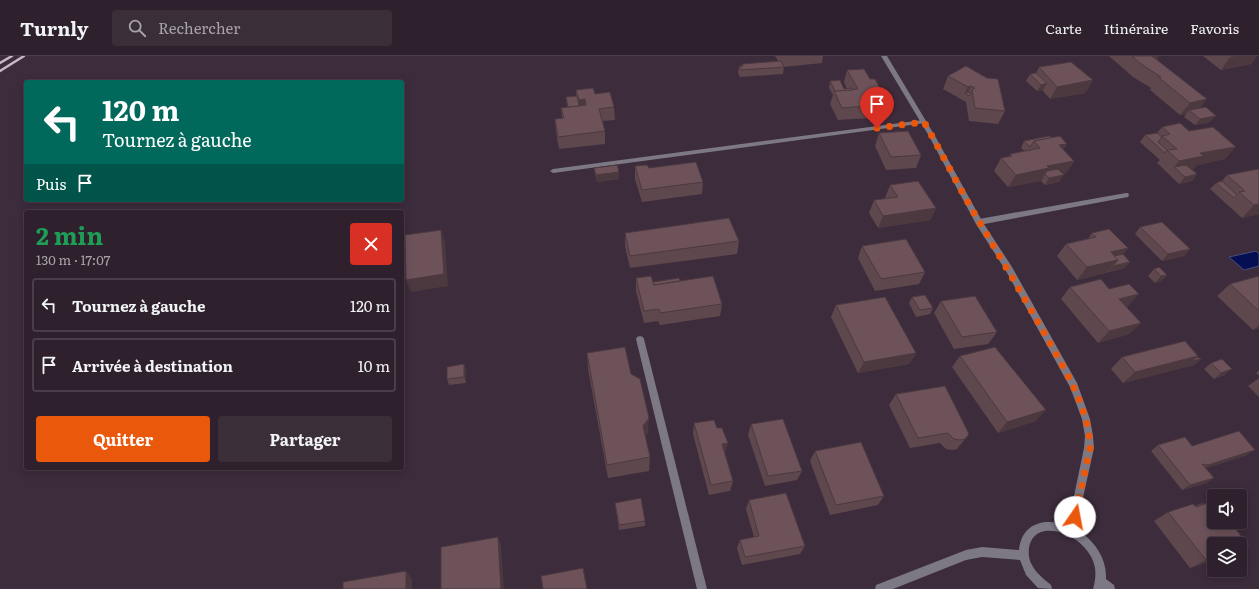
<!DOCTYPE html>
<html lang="fr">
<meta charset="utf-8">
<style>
:root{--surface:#2e212d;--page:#3a2e39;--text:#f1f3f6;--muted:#a7a3aa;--line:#493e49;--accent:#ea580c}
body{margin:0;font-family:Literata,serif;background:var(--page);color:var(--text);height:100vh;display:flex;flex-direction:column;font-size:15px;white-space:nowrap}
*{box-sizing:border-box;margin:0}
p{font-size:13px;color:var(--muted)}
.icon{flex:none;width:22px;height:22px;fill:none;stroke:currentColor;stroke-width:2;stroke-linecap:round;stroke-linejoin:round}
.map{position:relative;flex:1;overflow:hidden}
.panel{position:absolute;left:24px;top:154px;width:380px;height:260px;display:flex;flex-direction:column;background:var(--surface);border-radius:4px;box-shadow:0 2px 10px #0003,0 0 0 1px var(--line)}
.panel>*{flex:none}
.top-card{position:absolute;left:24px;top:24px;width:380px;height:122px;border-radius:4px;box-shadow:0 2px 10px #0003,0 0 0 1px var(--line);background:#00695c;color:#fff;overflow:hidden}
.controls{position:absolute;left:1207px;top:433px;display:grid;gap:8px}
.controls a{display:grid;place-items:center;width:40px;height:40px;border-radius:4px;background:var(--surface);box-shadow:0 2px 10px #0003,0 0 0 1px var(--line);font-size:20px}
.pin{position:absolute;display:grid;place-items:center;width:34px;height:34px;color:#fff;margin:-41px -17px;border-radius:50% 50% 50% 0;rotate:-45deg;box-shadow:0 0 4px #0007}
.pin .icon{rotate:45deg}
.me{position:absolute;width:44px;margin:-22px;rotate:12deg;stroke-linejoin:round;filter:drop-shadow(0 0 3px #0008)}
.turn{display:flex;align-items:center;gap:14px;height:84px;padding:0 12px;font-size:18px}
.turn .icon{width:52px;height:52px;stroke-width:2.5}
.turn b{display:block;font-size:28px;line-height:34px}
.then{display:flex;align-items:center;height:38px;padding:0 12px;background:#0003;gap:8px;font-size:15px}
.round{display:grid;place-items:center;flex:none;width:42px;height:42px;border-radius:4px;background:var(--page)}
.overview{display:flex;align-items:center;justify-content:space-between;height:68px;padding:0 12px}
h1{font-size:24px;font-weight:700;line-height:30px;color:#1e9e55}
.button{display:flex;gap:8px;margin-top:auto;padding:8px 12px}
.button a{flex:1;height:46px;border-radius:4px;background:var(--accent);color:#fff;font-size:16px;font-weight:700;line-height:46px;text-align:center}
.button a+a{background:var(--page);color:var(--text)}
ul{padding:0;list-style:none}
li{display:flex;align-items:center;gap:12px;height:54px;margin:0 8px 6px;padding:0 4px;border:2px solid var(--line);border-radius:4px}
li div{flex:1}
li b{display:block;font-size:15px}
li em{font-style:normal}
header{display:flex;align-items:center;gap:24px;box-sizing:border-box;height:56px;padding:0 20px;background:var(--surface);border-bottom:1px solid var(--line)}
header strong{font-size:19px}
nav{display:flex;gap:22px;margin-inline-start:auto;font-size:14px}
.search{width:280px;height:36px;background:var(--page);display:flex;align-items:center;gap:10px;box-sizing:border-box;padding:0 14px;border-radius:4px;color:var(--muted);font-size:15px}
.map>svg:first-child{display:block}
</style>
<header>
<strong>Turnly</strong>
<div class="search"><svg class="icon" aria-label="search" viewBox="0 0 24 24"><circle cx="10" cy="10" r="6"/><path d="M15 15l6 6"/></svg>Rechercher</div>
<nav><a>Carte</a><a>Itinéraire</a><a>Favoris</a></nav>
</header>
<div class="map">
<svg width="1259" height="533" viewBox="0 0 1259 533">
<rect width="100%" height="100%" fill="#3d2c3c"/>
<path fill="#041051" stroke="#494e7f" d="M1256 195 1259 198V210L1244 214 1229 201Z"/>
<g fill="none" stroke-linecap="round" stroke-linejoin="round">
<g fill="#7c7984" fill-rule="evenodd">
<path d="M923 64 926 66 925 67 553 117 550 115 553 113Z"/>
<path d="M1126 137H1128L1129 139 1128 141 979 169 975 166 979 163Z"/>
<path d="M640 280 643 281 644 283 707 533H697L636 283 637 281Z"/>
</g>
<path fill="#7c7984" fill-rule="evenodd" d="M881 0H887L935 80 982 165 1012 211 1077 327 1090 363 1093 380 1094 392 1076 473C1094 484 1107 502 1106 523L1114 529 1115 533H1093C1095 526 1096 520 1095 512 1092 491 1066 472 1045 475 1029 477 1025 497 1032 509 1036 517 1044 523 1051 529L1052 533 1038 532 1026 519 1020 504 982 501 966 504 893 533H875L876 529 966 494 982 491 1019 494C1022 466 1045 462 1068 469L1084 392 1085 380 1082 363 1070 331 1006 215 976 168 929 80Z"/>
<g stroke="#c5b9c4" stroke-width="2.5">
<path d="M0 7 12 0"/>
<path d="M0 15 24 0"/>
</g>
</g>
<g fill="#5e474d">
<path d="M775 0H823L822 7 784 11 783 18 740 21 738 17 739 10H742V8L778 5Z"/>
<path d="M1109 0H1159L1157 3 1201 52 1210 66 1195 69 1184 61 1186 58 1180 59 1150 34 1151 32 1133 21Z"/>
<path d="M1203 0H1257L1251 8 1221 14Z"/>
<path d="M966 10 1005 55 998 68 969 65 966 46 943 33 948 20Z"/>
<path d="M1039 11 1093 24 1085 37 1050 43 1042 34 1037 35 1026 25 1030 18 1036 17Z"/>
<path d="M847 14 870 23 880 32 892 48 888 61 838 64 830 48 833 39 829 32 830 25 844 33H847L844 26Z"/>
<path d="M576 34 595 38 614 51 615 64 602 65 605 75V88L559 93 556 76 555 63H562L561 52 567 51 566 41 576 40Z"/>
<path d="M1162 71 1189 75 1225 103 1197 109 1193 113H1192L1197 118 1192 125 1179 128 1157 107 1160 104 1140 86 1145 79 1157 77Z"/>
<path d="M879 77 921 99 916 112 886 114 875 90Z"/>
<path d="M1050 80 1063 94 1070 112 1066 117 1063 118 1059 126 1045 129 1041 125 1008 131 994 115 1001 102 1009 101 1010 98 1024 95 1021 92 1024 85Z"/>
<path d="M635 110 649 112 703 126 702 138 642 146 635 123Z"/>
<path d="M594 112 619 123 597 126 595 118Z"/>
<path d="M1259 114V158L1242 162 1210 133 1216 127 1222 125 1227 119Z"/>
<path d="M890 129 936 152 930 164 878 172 869 157 874 144 886 143 885 142Z"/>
<path d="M1140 171 1190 193 1184 200 1162 205 1135 178Z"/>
<path d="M625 177 739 185 737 198 630 212 625 190Z"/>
<path d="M1092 177 1128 192 1123 198 1125 212 1077 224 1057 200 1066 188 1088 183Z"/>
<path d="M862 190 925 216 919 228 875 235 858 202Z"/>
<path d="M1154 213 1167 219 1161 225 1155 227 1148 220Z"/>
<path d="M1259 220V272L1253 274 1217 240 1230 228Z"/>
<path d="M636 222 653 226 680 225 722 248 720 260 660 269 658 265 644 267 636 235Z"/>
<path d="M1070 231 1109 233 1128 250 1126 251 1141 267 1129 278 1098 287 1061 243Z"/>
<path d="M912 241 933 252 930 258 916 261 909 247Z"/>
<path d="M941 245 997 276 988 288 954 293 934 257Z"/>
<path d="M836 249 916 297 909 308 858 317 831 261Z"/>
<path d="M587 297 631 318 648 376 645 380 650 401 649 415 608 422 588 313Z"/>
<path d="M960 300 1036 365 998 377 952 311Z"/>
<path d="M1122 301H1197L1201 303 1194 309 1123 327 1111 313Z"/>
<path d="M1211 307 1225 319 1214 323 1204 313Z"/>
<path d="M464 308 466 314V327L449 329 447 323Z"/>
<path d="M1259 314V320L1256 317Z"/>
<path d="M1259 322V341L1248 330Z"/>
<path d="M896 338 965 383 957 393 952 394 946 393 940 387 910 392 889 349Z"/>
<path d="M694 367 725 398 733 425 730 435 709 439 693 378Z"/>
<path d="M751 368 802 415 797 424 765 430 748 379Z"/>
<path d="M1158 389 1192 390 1247 399 1206 412 1214 422 1206 427 1182 434 1151 395Z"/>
<path d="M815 395 884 440 878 449 830 459 810 405Z"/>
<path d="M749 444 805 490 800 498 742 509 737 492 740 484 754 481 746 453Z"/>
<path d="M615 447 645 465V470L619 474Z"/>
<path d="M1195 450 1249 490 1240 494V488H1214V504L1190 512 1154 465 1168 456Z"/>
</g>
<g fill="#4c393f">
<path d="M1149 0H1159L1156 4Z"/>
<path d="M1236 0H1257L1251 8 1221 14 1230 1Z"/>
<path d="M1093 24 1085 37 1050 43 1057 31Z"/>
<path d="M1047 27 1043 34 1037 35 1041 29Z"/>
<path d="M971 30 967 38 965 37 968 31Z"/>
<path d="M585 43 586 55 579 56V44Z"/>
<path d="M1207 43 1197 56 1189 54 1186 58 1180 59 1190 47Z"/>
<path d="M1216 60 1210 66 1195 69 1200 63Z"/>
<path d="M1067 88 1060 100 1059 89Z"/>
<path d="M1236 91 1225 103 1197 109 1193 113 1179 116 1174 111 1168 118 1179 105 1200 97Z"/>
<path d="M1074 105H1075L1066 117 1048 121 1045 118 1041 125 1008 131 1016 119 1047 110Z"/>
<path d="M619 116V123L597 126 596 119Z"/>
<path d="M1197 118 1192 125 1179 128 1185 121Z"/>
<path d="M1064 119 1059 126 1045 129 1049 122Z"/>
<path d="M1259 148V158L1242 162 1254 149Z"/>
<path d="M936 152 930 164 878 172 883 160Z"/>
<path d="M441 174 445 186 448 230 411 236 406 224Z"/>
<path d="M1128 192 1107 216 1077 224 1087 211 1111 196Z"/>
<path d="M1190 193 1184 200 1162 205 1168 198Z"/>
<path d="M1130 206 1125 212 1107 216 1113 210Z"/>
<path d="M1167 219 1161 225 1155 227 1161 220Z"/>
<path d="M1139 238 1128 250 1109 255 1119 243Z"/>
<path d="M1141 267 1129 278 1098 287 1109 275Z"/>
<path d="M1259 269V272L1253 274Z"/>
<path d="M916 297 909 308 858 317 864 306Z"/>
<path d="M1198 300 1191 305 1201 303 1194 309 1123 327 1135 316Z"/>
<path d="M464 308 466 314V327L464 321Z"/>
<path d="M1232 313 1225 319 1214 323 1221 317Z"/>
<path d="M1046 354 1036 365 998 377 1007 366Z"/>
<path d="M649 362 648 376 642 384 643 370Z"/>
<path d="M728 387 725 398 722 388Z"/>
<path d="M1255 394 1247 399 1200 414 1208 409Z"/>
<path d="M1214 422 1206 427 1182 434 1190 429Z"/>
<path d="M498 481 501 490 504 533H501Z"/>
<path d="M1214 501V504L1190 512 1206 504Z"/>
<path d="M406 515 412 523V533H406Z"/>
</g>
<g fill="#6d525a" stroke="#4c393f">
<path d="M1132 0H1152L1207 43 1190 47 1158 21H1161L1141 8Z"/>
<path d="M781 5 784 11 741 14 739 10H743L742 8Z"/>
<path d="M1071 6 1093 24 1057 31 1039 11Z"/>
<path d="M966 10 987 22 998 23 1005 55 975 52 972 34 975 32 971 30 968 31 948 20Z"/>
<path d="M864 13 870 23H875L880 32 883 31 892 48 842 52 834 35 858 33 847 14Z"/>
<path d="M1036 17 1047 27 1041 29 1030 18Z"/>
<path d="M840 24 844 33 852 32 853 34 835 35 830 25Z"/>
<path d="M593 32 595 38 610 36 614 51 599 53 605 75 558 81 555 63 564 62 561 52 586 49 585 43 579 44 576 34Z"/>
<path d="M968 36 971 37 969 40 965 37Z"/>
<path d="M577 40 579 50 568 51 566 41Z"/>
<path d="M1206 51 1216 60 1200 63 1189 54Z"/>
<path d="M1180 67 1189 75 1213 71 1236 91 1200 97 1204 100 1179 105 1167 94 1177 93 1162 80 1170 78 1162 71Z"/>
<path d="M908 75 921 99 891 101 879 77Z"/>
<path d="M1157 77 1162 81 1158 86 1167 94 1165 97 1145 79Z"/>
<path d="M1050 80 1052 82 1034 85 1030 91 1024 85Z"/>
<path d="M1060 80 1067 88 1059 89 1074 105 1047 110 1049 112 1016 119 1001 102 1012 100 1010 98 1040 92 1034 85Z"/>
<path d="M696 106 703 126 642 134 635 110 647 109 649 112Z"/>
<path d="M617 109 619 116 596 119 594 112Z"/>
<path d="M1186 109 1197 118 1185 121 1174 111Z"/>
<path d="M1058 113 1064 119 1049 122 1045 118 1047 115Z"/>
<path d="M1258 113 1259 114V148L1254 149 1239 136 1245 135 1227 119Z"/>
<path d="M918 125 936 152 883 160 874 144 898 141 890 129Z"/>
<path d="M1222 125 1237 139 1234 142 1216 127Z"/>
<path d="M729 162 739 185 630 200 625 177Z"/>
<path d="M1162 166 1190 193 1168 198 1140 171Z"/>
<path d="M1109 173 1128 192 1111 196 1118 204 1087 211 1066 188 1096 181 1092 177Z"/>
<path d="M441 174 444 218 406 224 405 179Z"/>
<path d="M906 183 925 216 881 223 862 190Z"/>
<path d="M1123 198 1130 206 1113 210 1118 204 1114 200Z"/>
<path d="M1159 211 1167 219 1161 220 1154 213Z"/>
<path d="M651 220 654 229 713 220 722 248 660 257 659 253 644 255 636 222Z"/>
<path d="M1259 220V255L1230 228Z"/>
<path d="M679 222 680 225 654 229 653 226Z"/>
<path d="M1101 223 1109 233 1129 228 1139 238 1119 243 1141 267 1109 275 1070 231Z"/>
<path d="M925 239 933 252 920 254 912 241Z"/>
<path d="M975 240 997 276 962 281 941 245Z"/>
<path d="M885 241 916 297 864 306 836 249Z"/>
<path d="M1185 285 1198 300 1135 316 1122 301Z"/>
<path d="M625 291 631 318 640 323 649 362 643 370 650 401 607 409 587 297Z"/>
<path d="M995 291 1046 354 1007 366 960 300Z"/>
<path d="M1197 301 1201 303 1191 305Z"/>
<path d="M1222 303 1232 313 1221 317 1211 307Z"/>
<path d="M464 308V321L447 323V311Z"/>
<path d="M945 330 969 378 965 383 960 384 954 383 948 377 918 382 896 338Z"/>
<path d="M783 363 802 415 768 420 751 368Z"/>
<path d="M714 364 717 372H722L728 387 722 388 733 425 711 429 694 367Z"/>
<path d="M1239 375 1255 394 1208 409 1202 408 1214 422 1190 429 1158 389 1185 381 1192 390Z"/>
<path d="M861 386 884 440 836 449 815 395Z"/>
<path d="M786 437 805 490 745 501 740 484 759 480 749 444Z"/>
<path d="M641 442 645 465 619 469 615 447Z"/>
<path d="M1213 445 1214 446V466H1230L1249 490 1240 493V488H1214V501L1206 504 1168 456 1193 448 1196 451Z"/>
<path d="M1203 447 1204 448 1196 451 1195 450Z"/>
<path d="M498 481 501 533H441V491Z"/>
<path d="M583 512 587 533H543L541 520Z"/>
<path d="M406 515V533H343V526Z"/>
</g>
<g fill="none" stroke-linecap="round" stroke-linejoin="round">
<path stroke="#ea580c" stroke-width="7" stroke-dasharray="0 12.6" d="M877 72 924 66C943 99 960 134 980 167 1002 204 1024 242 1046 280 1065 315 1089 351 1090 392L1075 461"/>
</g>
</svg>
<div class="controls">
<a><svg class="icon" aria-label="sound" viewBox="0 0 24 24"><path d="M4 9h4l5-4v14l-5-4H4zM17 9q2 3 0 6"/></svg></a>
<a><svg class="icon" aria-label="layers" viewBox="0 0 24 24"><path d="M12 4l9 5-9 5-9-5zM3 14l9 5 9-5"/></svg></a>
</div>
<div class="pin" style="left:877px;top:72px;background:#d93025"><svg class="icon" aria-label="arrive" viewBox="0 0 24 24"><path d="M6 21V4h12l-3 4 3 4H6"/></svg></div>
<svg class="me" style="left:1075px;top:461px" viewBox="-20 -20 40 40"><circle r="19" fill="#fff"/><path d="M0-13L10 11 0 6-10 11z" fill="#ea580c"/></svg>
<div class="top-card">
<div class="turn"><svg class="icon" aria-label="left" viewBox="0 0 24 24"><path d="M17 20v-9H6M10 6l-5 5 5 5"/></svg><div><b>120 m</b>Tournez à gauche</div></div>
<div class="then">Puis<svg class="icon" aria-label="arrive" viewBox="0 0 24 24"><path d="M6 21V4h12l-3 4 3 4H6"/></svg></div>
</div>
<section class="panel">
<div class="overview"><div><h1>2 min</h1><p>130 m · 17:07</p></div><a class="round" style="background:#d93025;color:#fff"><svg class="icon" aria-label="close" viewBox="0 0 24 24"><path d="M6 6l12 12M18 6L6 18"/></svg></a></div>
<ul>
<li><svg class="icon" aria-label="left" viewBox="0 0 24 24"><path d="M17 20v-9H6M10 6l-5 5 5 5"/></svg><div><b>Tournez à gauche</b></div><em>120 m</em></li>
<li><svg class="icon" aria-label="arrive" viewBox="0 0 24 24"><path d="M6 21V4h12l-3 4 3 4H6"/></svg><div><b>Arrivée à destination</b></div><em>10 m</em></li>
</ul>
<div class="button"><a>Quitter</a><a>Partager</a></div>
</section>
</div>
